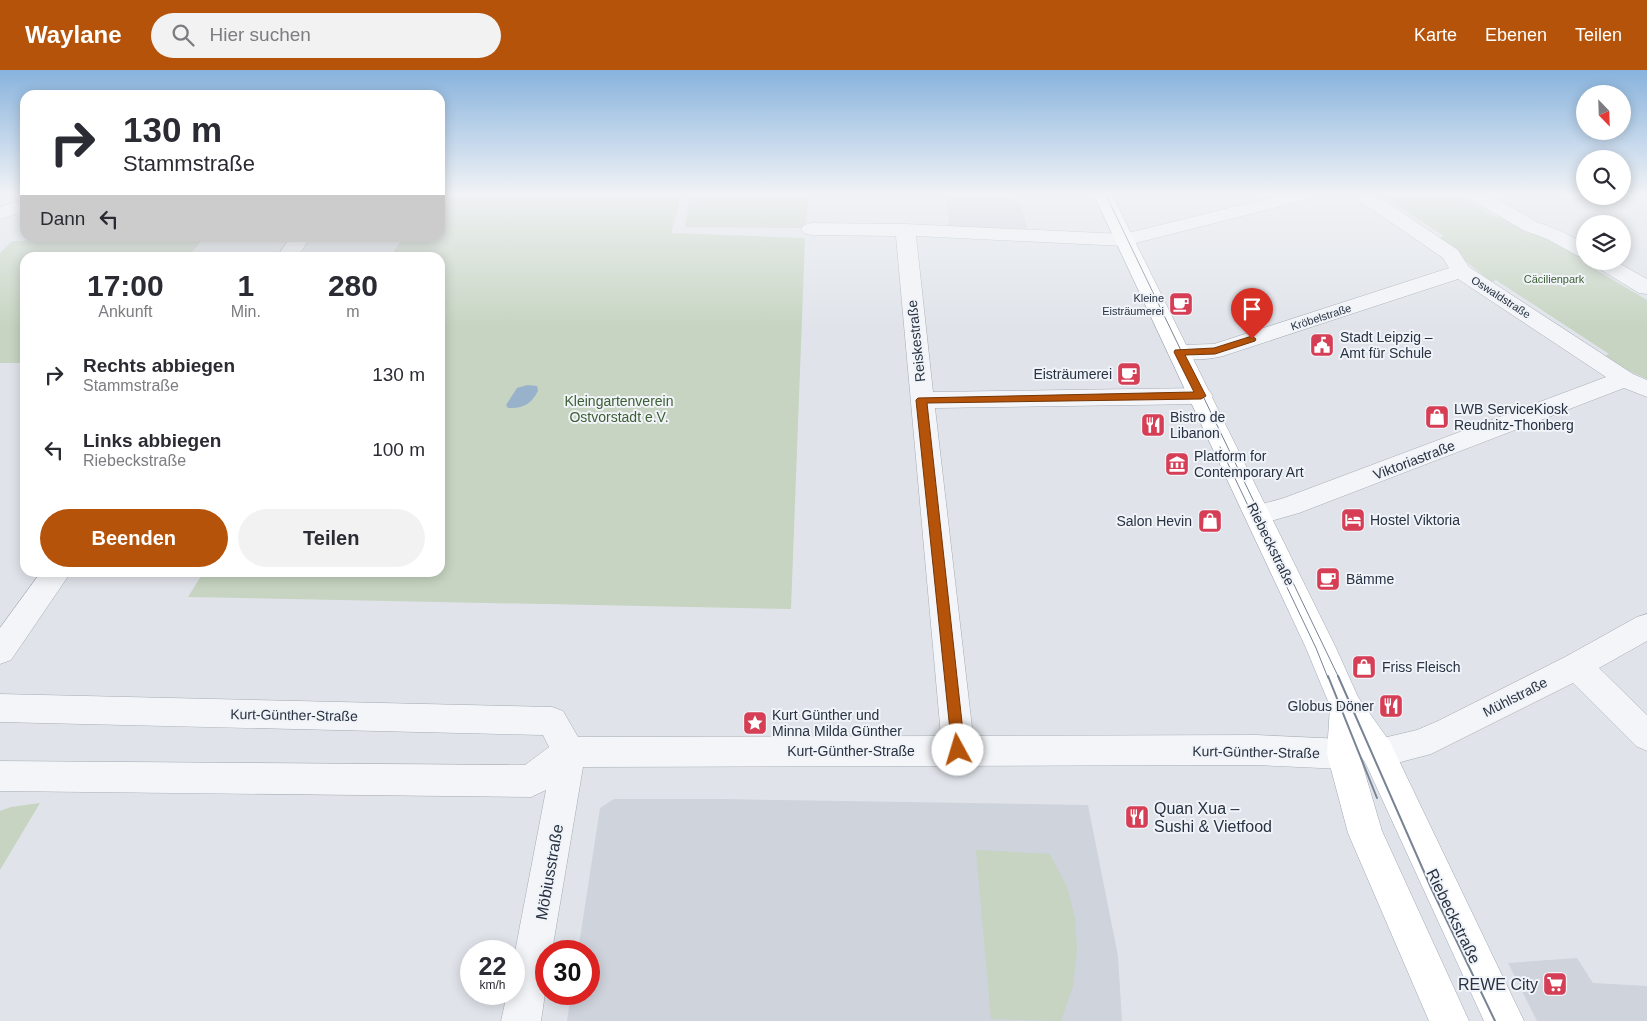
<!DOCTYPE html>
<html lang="de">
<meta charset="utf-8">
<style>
:root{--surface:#fff;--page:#f2f2f3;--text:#2b2b33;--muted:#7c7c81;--accent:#b45309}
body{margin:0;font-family:Helvetica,sans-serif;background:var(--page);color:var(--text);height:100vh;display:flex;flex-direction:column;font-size:19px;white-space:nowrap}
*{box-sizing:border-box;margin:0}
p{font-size:16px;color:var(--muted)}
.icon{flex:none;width:28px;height:28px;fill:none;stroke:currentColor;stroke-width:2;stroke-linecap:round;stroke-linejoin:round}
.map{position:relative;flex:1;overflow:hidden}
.panel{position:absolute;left:20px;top:182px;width:425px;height:325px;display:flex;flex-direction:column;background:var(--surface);border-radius:15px;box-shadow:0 2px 12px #0003}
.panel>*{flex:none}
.hud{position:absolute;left:20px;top:20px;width:425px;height:152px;border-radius:15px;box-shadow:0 2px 12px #0003;background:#fff;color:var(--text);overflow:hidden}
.needle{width:32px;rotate:157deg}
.controls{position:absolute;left:1576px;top:15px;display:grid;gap:10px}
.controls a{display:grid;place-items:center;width:55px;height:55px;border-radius:50%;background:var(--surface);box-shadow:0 2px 12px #0003;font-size:25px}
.speed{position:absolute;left:460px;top:870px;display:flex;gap:10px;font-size:25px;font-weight:700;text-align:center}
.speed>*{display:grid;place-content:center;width:65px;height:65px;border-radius:50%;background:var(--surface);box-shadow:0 2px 12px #0003;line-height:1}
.speed small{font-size:12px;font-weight:400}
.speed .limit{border:8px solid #d22;background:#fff;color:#111}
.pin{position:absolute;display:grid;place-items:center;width:42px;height:42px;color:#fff;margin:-51px -21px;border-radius:50% 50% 50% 0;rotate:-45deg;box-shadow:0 0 5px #0007}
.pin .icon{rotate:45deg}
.me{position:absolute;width:55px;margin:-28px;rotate:354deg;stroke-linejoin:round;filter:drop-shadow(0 0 4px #0008)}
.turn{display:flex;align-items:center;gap:18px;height:105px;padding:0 20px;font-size:22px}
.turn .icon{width:65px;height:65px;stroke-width:2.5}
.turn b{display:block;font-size:35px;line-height:42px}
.then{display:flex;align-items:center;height:48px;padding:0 20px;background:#0003;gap:10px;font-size:19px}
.eta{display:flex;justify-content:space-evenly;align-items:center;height:85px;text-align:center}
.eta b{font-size:30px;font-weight:800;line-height:35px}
.button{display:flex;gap:10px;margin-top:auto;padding:10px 20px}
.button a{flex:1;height:58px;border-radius:30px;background:var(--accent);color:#fff;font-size:20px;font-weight:800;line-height:58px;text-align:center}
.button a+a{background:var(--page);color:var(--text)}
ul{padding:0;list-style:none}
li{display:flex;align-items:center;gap:15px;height:75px;padding:0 20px}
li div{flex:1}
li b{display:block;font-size:19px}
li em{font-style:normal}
header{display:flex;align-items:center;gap:30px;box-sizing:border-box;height:70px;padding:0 25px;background:var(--accent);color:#fff}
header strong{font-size:24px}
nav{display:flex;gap:28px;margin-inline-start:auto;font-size:18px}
.search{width:350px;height:45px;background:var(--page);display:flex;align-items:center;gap:12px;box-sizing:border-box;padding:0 18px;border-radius:28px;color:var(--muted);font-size:19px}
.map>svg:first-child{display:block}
</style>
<header>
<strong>Waylane</strong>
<div class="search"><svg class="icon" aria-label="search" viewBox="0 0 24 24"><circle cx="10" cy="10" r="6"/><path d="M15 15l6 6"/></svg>Hier suchen</div>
<nav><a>Karte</a><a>Ebenen</a><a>Teilen</a></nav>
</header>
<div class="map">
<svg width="1647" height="951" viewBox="0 0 1647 951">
<rect width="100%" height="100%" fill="#e0e4ea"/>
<g fill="#ced3dc">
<path d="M946 125H998L1020 133 1028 159 949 156Z"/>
<path d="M614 729H723L1088 735 1118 886 1122 951H567L571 924H589V881H578L600 738Z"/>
<path d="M1577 888 1593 913 1647 916V951H1537L1508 893Z"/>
</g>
<g fill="#c6d4c1">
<path d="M440 125H681L671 163 805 168 791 539 188 527 203 503 440 502V273L443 268 440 267V188L390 187 403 168H440Z"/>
<path d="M690 125H809L805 158 685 157Z"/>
<path d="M1381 125H1457L1497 148 1506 146 1585 188 1583 192 1647 230V309L1600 288 1609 284 1496 210 1492 212C1473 198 1456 182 1436 169L1444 166Z"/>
<path d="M36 168H204L188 187 25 188V293H0V183L12 171H24Z"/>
<path d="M40 733 0 800V741L11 737Z"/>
<path d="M976 780 1050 784 1067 817 1075 848 1077 879 1073 916 1061 951 991 949Z"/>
</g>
<path fill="#99b2cc" d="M527 315 537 316 538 321C531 334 523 339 508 338L506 335 517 318Z"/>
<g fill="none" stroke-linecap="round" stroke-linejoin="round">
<defs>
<g id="minor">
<path d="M1281 125H1311L1309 129 1124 176 916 166 933 322 1201 318 1209 320 1213 326 1209 332 1201 334 935 338 973 666 1256 665 1343 669 1355 673 1359 684 1355 695 1343 699 1256 695 583 697 552 881H546V917L541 951H501L507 924H514V887L546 720 531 727 0 721V691L525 695 549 677 543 665 0 652V624L552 637 563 641 578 667 941 666 896 166 811 165 804 163 801 159 804 155 811 153 905 154 1124 164Z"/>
<path d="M1355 125H1376L1458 180 1469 197 1633 304 1647 310V327L1624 318 1299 443 1257 455 1248 452 1244 445 1248 438 1284 428 1606 307 1458 209 1223 286C1208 290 1186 291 1171 287L1168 282 1171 277 1179 275 1214 274 1449 198 1443 188 1357 129Z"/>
<path d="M1468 125H1490L1537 152 1561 161 1585 174V188L1578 186 1547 169 1523 160 1470 129Z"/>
<path d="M25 129V141L0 149V137Z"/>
<path d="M290 168H310L297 188H276Z"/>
<path d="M1590 191H1615L1647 209V224L1639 223 1593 195Z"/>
<path d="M41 502H71L11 590 0 594V558Z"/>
<path d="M1647 544V571L1599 598 1647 645V681L1636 676 1573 613 1431 684 1378 698 1366 694 1362 683 1366 672 1417 660 1438 651 1565 587 1637 547Z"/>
</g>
<path id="major" d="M1094 125H1112L1336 578 1358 627 1390 672 1524 951H1484L1366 694 1359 683 1382 761 1469 951H1429L1348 763 1327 684 1330 636 1306 578Z"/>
</defs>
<use href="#minor" stroke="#a5abb4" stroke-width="1"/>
<use href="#major" stroke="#9fa8b6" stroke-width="1"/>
<use href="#minor" fill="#f3f5f8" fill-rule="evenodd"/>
<use href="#major" fill="#fff" fill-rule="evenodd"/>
<g stroke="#788394" stroke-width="1">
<path d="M1106 125 1339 608"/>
<path d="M1220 377 1316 578 1328 608"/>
</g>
<g stroke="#788394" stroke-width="2">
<path d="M1328 606 1377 728"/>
<path d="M1338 606 1432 820 1495 951"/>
</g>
</g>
<linearGradient id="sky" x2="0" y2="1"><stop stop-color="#88b3dd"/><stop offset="0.48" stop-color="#f1f3f6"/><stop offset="1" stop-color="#f1f3f6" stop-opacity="0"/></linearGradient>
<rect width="1647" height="258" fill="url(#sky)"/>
<path fill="#b45309" stroke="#753606" d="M1252 266 1256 269 1255 271 1215 284 1185 285 1206 326 1201 329 927 333 965 680 963 685 958 686 954 685 952 680 916 330 918 328 1194 322 1174 282 1175 280 1214 278Z"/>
<defs>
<symbol id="cafe-square" viewBox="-11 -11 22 22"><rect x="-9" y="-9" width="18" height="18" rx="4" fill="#d63e56" stroke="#f0f3f7"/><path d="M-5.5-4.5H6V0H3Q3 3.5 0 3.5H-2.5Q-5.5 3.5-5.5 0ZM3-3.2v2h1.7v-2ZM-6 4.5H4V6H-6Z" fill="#fff"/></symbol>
<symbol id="civic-square" viewBox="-11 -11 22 22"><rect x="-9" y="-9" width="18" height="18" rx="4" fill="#d63e56" stroke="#f0f3f7"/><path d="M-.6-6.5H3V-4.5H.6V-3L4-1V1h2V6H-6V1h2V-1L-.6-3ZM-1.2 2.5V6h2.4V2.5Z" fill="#fff"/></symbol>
<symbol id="shop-square" viewBox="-11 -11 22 22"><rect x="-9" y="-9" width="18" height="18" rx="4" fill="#d63e56" stroke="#f0f3f7"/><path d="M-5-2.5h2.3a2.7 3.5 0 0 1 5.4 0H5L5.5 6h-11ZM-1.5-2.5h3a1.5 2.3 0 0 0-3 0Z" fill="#fff"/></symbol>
<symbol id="restaurant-square" viewBox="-11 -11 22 22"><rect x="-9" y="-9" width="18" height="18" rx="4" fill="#d63e56" stroke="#f0f3f7"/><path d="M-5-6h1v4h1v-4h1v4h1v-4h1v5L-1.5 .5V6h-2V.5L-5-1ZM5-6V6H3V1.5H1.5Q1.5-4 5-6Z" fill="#fff"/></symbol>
<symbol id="museum-square" viewBox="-11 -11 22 22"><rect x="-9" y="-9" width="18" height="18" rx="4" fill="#d63e56" stroke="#f0f3f7"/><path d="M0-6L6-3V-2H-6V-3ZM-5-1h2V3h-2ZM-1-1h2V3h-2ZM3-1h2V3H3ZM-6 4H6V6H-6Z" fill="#fff"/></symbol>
<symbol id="hotel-square" viewBox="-11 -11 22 22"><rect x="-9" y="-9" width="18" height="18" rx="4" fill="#d63e56" stroke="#f0f3f7"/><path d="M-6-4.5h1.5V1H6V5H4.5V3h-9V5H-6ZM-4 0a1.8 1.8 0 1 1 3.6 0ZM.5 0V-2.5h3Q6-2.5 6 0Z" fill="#fff"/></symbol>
<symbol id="sight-square" viewBox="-11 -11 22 22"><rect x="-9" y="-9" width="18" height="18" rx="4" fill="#d63e56" stroke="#f0f3f7"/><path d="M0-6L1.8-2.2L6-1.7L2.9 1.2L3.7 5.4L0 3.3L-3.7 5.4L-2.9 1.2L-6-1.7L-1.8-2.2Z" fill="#fff"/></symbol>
<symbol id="supermarket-square" viewBox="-11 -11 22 22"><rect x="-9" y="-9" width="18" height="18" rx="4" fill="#d63e56" stroke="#f0f3f7"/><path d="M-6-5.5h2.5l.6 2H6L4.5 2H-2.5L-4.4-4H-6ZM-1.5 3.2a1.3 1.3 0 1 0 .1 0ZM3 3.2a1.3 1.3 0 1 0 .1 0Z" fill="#fff"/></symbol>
</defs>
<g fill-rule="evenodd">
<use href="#cafe-square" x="1167" y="220" width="28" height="28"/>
<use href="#civic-square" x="1308" y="261" width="28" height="28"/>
<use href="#cafe-square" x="1115" y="290" width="28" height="28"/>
<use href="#shop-square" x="1423" y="333" width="28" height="28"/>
<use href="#restaurant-square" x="1139" y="341" width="28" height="28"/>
<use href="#museum-square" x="1163" y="380" width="28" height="28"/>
<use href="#hotel-square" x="1339" y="436" width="28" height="28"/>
<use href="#shop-square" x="1196" y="437" width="28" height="28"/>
<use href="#cafe-square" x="1314" y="495" width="28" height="28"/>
<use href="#shop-square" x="1350" y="583" width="28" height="28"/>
<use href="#restaurant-square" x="1377" y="622" width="28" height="28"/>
<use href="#sight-square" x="741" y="639" width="28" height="28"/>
<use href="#restaurant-square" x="1123" y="733" width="28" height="28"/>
<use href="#supermarket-square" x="1541" y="900" width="28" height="28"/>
</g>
<g text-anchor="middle" stroke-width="4" stroke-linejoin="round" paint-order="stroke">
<g font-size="11" fill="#3d5f34" stroke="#f0f3f7">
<text x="1554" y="213">Cäcilienpark</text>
</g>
<g font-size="11" fill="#283242" stroke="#f0f3f7">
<text transform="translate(1501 227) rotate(33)" y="4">Oswaldstraße</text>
<text transform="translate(1321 247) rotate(-18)" y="4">Kröbelstraße</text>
</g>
<g font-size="11" fill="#283242" stroke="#f0f3f7" text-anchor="end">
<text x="1164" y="232">Kleine<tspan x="1164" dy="13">Eisträumerei</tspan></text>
</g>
<g font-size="14" fill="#283242" stroke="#f0f3f7" text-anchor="start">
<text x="1340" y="272">Stadt Leipzig –<tspan x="1340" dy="16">Amt für Schule</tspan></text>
<text x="1112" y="309" text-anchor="end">Eisträumerei</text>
<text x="1454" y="344">LWB ServiceKiosk<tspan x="1454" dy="16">Reudnitz-Thonberg</tspan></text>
<text x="1170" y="352">Bistro de<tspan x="1170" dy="16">Libanon</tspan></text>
<text x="1194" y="391">Platform for<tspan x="1194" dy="16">Contemporary Art</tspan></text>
<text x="1370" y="455">Hostel Viktoria</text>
<text x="1192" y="456" text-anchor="end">Salon Hevin</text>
<text x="1346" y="514">Bämme</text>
<text x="1382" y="602">Friss Fleisch</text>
<text x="1374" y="641" text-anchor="end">Globus Döner</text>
<text x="772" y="650">Kurt Günther und<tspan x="772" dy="16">Minna Milda Günther</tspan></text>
</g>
<g font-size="14" fill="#283242" stroke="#f0f3f7">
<text transform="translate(916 271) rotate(-96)" y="5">Reiskestraße</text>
<text transform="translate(1414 390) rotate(-21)" y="5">Viktoriastraße</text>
<text transform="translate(1271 474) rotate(64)" y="5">Riebeckstraße</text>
<text transform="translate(1515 627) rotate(-27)" y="5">Mühlstraße</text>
<text transform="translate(294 645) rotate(1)" y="5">Kurt-Günther-Straße</text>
<text x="851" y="686">Kurt-Günther-Straße</text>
<text transform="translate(1256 682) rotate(1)" y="5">Kurt-Günther-Straße</text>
</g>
<g font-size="14" fill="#3d5f34" stroke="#f0f3f7">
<text x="619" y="336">Kleingartenverein<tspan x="619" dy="16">Ostvorstadt e.V.</tspan></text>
</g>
<g font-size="16" fill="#283242" stroke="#f0f3f7" text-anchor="start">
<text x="1154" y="744">Quan Xua –<tspan x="1154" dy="18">Sushi &amp; Vietfood</tspan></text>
<text x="1538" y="920" text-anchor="end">REWE City</text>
</g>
<g font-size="16" fill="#283242" stroke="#f0f3f7">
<text transform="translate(549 802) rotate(-80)" y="6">Möbiusstraße</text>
<text transform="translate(1454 846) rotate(64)" y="6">Riebeckstraße</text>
</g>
</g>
</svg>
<div class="controls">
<a><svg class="needle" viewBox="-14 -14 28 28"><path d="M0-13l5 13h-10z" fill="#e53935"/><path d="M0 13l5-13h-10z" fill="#7c7c81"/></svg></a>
<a><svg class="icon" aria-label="search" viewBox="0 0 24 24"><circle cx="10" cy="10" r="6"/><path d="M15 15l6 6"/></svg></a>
<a><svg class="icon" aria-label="layers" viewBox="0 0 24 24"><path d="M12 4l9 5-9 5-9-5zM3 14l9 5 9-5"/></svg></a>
</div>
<div class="speed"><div>22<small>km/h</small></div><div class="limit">30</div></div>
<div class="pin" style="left:1252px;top:269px;background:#d93025"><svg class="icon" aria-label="arrive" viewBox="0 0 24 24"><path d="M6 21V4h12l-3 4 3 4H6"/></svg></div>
<svg class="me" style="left:958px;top:680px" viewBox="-20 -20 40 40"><circle r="19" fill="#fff"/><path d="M0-13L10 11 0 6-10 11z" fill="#b45309"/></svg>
<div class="hud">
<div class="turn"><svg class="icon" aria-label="right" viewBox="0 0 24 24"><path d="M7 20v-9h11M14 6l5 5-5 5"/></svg><div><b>130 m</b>Stammstraße</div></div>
<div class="then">Dann<svg class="icon" aria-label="left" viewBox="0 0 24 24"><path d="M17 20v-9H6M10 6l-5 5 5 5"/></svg></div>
</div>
<section class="panel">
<div class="eta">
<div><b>17:00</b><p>Ankunft</p></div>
<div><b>1</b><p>Min.</p></div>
<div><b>280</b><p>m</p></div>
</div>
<ul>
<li><svg class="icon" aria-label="right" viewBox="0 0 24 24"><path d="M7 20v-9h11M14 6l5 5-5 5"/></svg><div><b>Rechts abbiegen</b><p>Stammstraße</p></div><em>130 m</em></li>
<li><svg class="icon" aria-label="left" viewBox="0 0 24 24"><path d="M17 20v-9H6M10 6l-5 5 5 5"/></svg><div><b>Links abbiegen</b><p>Riebeckstraße</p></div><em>100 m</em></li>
</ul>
<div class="button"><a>Beenden</a><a>Teilen</a></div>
</section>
</div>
